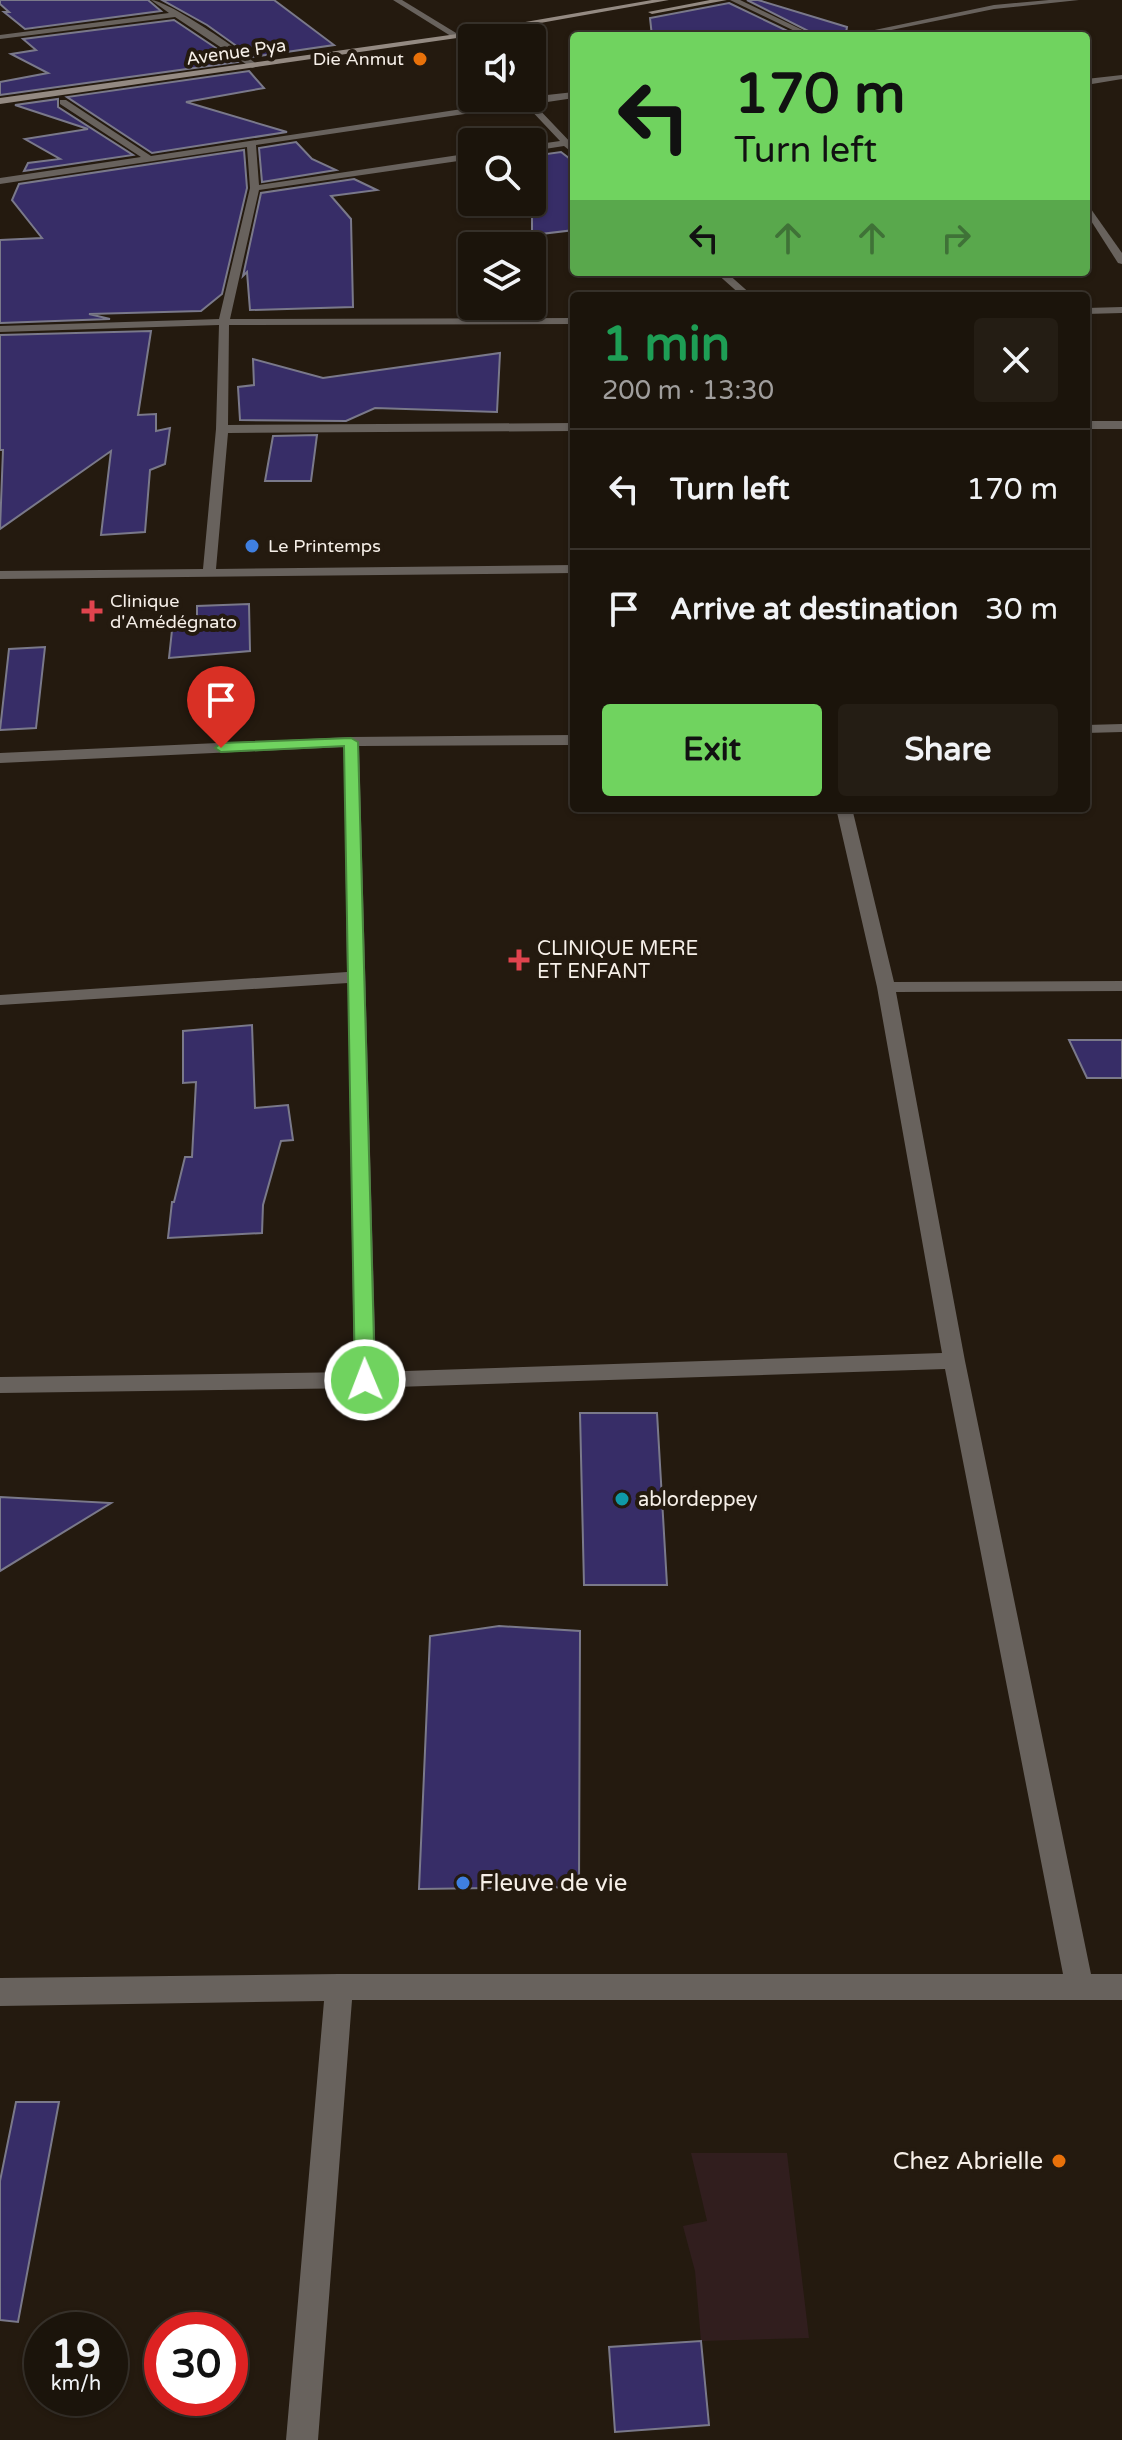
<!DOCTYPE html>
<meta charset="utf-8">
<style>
:root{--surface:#1b140b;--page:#241d14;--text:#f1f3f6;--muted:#a09e9d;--line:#39332c;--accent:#70d35f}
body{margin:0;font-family:"Varela Round",sans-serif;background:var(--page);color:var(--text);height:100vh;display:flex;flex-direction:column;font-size:30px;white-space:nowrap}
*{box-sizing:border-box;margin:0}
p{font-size:26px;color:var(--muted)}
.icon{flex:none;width:44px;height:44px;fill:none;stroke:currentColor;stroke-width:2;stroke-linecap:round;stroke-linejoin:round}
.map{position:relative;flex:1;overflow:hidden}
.panel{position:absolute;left:570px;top:292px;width:520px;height:520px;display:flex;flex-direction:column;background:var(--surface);border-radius:8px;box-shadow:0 2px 6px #0004,0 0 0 2px var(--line)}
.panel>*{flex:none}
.guide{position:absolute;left:570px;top:32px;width:520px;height:244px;border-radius:8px;box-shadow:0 2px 6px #0004,0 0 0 2px var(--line);background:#70d35f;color:#111;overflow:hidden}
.controls{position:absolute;left:458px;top:24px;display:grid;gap:16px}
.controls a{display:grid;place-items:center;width:88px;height:88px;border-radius:8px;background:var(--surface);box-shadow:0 2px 6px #0004,0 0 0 2px var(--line);font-size:40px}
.speed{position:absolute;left:24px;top:2312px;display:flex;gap:16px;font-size:40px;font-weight:700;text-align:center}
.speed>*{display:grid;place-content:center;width:104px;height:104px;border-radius:50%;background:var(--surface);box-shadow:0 2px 6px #0004,0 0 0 2px var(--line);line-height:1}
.speed small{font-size:20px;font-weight:400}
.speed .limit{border:12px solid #d22;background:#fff;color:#111}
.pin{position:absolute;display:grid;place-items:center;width:68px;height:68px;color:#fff;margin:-82px -34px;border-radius:50% 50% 50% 0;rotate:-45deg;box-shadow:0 0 8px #0007}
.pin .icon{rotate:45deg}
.me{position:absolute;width:88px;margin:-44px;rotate:359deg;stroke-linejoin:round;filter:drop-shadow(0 0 6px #0008)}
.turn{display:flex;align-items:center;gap:28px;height:168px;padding:0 32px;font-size:36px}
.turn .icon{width:104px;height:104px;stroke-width:2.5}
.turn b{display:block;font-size:56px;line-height:68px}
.lanes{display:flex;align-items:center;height:76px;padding:0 32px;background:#0003;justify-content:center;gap:40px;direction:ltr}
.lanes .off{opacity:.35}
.round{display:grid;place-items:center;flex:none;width:84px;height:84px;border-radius:8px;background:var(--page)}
.head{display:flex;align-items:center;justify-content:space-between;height:136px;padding:0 32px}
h1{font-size:48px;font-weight:700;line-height:60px;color:#1e9e55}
.button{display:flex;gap:16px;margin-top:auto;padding:16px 32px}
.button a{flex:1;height:92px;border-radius:8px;background:var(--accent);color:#111;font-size:32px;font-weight:700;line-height:92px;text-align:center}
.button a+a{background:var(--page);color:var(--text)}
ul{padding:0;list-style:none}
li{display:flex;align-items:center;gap:24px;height:120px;padding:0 32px;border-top:2px solid var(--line)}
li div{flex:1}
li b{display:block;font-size:30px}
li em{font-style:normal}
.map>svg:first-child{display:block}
</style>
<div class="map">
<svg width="1122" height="2440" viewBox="0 0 1122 2440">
<rect width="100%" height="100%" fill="#241a0f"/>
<path fill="#311e1e" d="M691 2153H787L809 2338 701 2341 695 2271 683 2226 707 2221Z"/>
<g fill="#372d67" stroke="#7a798a" stroke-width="2">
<path d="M0 0H148L161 11 25 29 4 12H9L0 4Z"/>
<path d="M162 0H274L334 45 252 57 207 25Z"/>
<path d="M747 0H758L847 27 846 33 843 36H818Z"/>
<path d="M729 3 798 36H652L650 18Z"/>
<path d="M174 20 237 62 0 95V82L48 73 11 54 36 50 23 39Z"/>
<path d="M249 71 264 88 186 102 287 132 152 153 67 97Z"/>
<path d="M58 99V107L133 155 24 171 28 163 60 159 25 139 88 129 15 105Z"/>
<path d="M296 142 312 159 336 170 262 182 259 148Z"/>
<path d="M244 150 247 188 222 294 201 311 89 314 110 319 0 323V240L42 238 12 200 19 184Z"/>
<path d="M561 152 574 162V230L532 235V156Z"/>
<path d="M354 179 377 190 331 196 351 219 353 307 250 310 247 272 243 276 261 193Z"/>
<path d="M151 331 138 415 156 414V431L170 428 165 464 150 470 145 532 101 535 111 451 0 529 3 450H0V335Z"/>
<path d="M500 353 497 412 375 408 346 421 240 420 238 387 254 385 253 359 323 378Z"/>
<path d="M317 435 311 481H265L273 436Z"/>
<path d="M249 604 250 651 169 658 173 621 197 618V606Z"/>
<path d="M45 647 36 728 0 730 9 649Z"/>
<path d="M252 1025 255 1108 288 1105 293 1140 281 1141 263 1205 262 1233 168 1238 172 1202H174L185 1157H192L196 1082 183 1083V1031Z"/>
<path d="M1069 1040H1122V1078H1087Z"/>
<path d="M580 1413H657L667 1585H584Z"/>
<path d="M0 1497 111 1503 0 1571Z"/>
<path d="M499 1626 580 1631 579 1887 419 1889 430 1636Z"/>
<path d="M16 2102H59L18 2322 0 2320V2181Z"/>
<path d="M701 2341 709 2425 615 2432 609 2347Z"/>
</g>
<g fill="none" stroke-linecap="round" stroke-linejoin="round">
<g fill="#68625d" fill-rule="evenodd">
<path d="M151 0C167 0 243 52 259 66L252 68 175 17 0 39V35L169 13Z"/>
<path d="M393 0H402L461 36 454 38Z"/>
<path d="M730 0H740L815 36H805Z"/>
<path d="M1049 0H1079L994 9 862 36H846L994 5Z"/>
<path d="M462 41 472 48V54L459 45Z"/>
<path d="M1122 75V79L1086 85V79Z"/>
<path d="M574 92V98L534 104 574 146V154L564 146 532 151V145L560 141 526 105 256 145 259 185 472 153V159L259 190 230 319 574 318V324L229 325 228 425 574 423V431L228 433 216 569 574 565V573L0 579V571L203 569 216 429 219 325 0 332V326L219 319 250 188 247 147 0 184V178L141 157 60 104V100H66L151 156 521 100 520 98Z"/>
<path d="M1086 202 1122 253V264L1118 263 1086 213Z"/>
<path d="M715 272H726L753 296H742Z"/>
<path d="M1122 307V313L1086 314V308Z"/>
<rect x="1086" y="421" width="36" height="8"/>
<path d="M1122 724V732L1086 733V725Z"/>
<path d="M574 735V745L359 746 376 1372 942 1353 877 987 836 808H852L894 982 1122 981V991L896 992 965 1361 1091 1974H1122V2000H352L318 2440H286L324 2001 0 2006V1978L339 1974H1063L945 1369 365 1388 0 1393V1377L354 1372 348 983 0 1005V995L347 972 344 747 0 763V753L351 737Z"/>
</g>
<g fill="#948a82" fill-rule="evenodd">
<path d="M652 0H669L457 38 0 104V98L457 34Z"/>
<path d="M710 0H727L652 14 648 12Z"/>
</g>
</g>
<path fill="#70d35f" stroke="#49893e" stroke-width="2" d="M351 738 358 742 375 1380 372 1385H358L355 1380 344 746 221 752 215 748 221 743Z"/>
<g fill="#e8710a" stroke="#241a0f" stroke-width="3">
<circle cx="420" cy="59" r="8"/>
<circle cx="1059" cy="2161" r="8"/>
</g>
<g fill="#3f7fe0" stroke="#241a0f" stroke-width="3">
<circle cx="252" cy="546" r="8"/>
<circle cx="463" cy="1883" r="8"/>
</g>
<g fill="#e0444e" stroke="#241a0f" stroke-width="3">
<path d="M88 599h8v8h8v8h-8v8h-8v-8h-8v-8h8z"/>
<path d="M515 948h8v8h8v8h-8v8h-8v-8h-8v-8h8z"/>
</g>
<circle fill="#0f9aa8" stroke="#241a0f" stroke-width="3" cx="622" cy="1499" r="8"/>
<g text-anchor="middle" stroke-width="8" stroke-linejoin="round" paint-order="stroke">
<g font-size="18" fill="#f6efe8" stroke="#241a0f">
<text transform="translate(236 52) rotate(-8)" y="6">Avenue Pya</text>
</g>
<g font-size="18" fill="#f6efe8" stroke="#241a0f" text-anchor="start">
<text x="404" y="65" text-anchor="end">Die Anmut</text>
<text x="268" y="552">Le Printemps</text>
<text x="110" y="607">Clinique<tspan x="110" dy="21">d'Amédégnato</tspan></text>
</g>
<g font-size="20" fill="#f6efe8" stroke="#241a0f" text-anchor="start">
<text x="537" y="955">CLINIQUE MERE<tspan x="537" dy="23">ET ENFANT</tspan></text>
<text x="638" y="1506">ablordeppey</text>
</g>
<g font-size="24" fill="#f6efe8" stroke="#241a0f" text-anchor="start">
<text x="479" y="1891">Fleuve de vie</text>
<text x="1043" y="2169" text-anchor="end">Chez Abrielle</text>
</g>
</g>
</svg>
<div class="controls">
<a><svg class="icon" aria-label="sound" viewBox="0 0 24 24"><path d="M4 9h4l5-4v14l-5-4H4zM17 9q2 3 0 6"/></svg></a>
<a><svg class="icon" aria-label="search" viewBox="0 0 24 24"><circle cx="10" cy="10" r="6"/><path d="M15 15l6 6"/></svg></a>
<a><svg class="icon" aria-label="layers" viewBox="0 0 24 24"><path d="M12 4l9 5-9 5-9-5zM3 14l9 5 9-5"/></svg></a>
</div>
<div class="speed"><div>19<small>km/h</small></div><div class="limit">30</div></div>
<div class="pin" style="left:221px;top:748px;background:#d93025"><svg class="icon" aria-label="arrive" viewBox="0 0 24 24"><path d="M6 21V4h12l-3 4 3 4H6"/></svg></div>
<svg class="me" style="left:365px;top:1380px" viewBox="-20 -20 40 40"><circle r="17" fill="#70d35f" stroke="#fff" stroke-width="3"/><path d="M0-11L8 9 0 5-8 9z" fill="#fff"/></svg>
<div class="guide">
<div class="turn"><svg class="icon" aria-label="left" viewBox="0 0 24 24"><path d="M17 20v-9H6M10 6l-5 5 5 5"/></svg><div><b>170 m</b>Turn left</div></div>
<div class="lanes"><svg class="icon" aria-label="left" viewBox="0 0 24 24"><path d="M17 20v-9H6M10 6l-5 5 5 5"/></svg><svg class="icon off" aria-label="ahead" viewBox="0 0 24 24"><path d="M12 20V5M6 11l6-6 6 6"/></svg><svg class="icon off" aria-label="ahead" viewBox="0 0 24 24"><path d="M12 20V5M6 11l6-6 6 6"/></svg><svg class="icon off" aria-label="right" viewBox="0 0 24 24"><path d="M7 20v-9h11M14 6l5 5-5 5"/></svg></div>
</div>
<section class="panel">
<div class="head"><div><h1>1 min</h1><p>200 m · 13:30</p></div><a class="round"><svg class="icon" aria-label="close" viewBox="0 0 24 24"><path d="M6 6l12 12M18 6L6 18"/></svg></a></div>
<ul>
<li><svg class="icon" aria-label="left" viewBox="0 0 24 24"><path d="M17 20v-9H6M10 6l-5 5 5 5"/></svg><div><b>Turn left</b></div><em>170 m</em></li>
<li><svg class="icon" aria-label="arrive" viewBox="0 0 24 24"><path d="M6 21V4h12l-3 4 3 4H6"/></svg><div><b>Arrive at destination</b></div><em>30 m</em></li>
</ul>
<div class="button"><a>Exit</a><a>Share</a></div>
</section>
</div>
